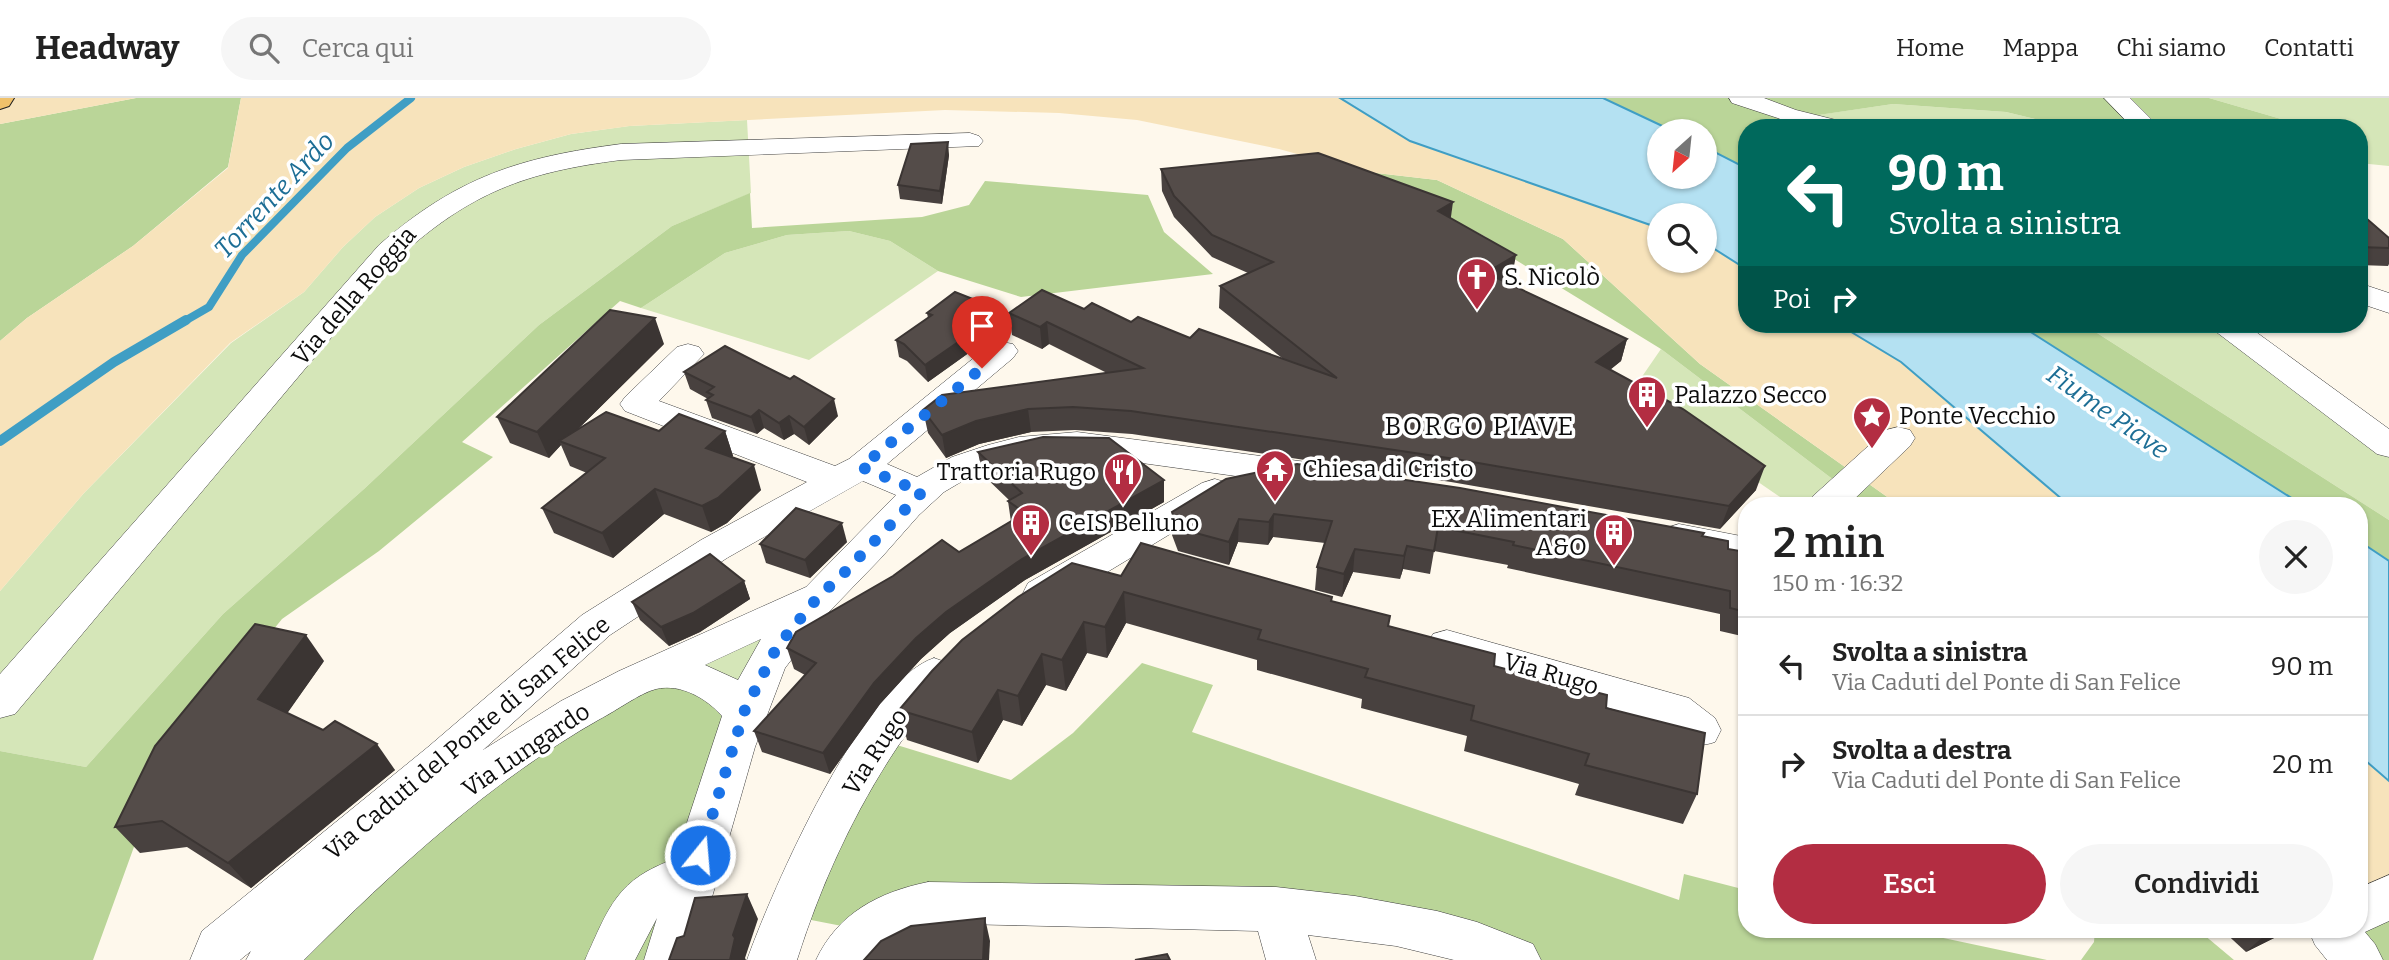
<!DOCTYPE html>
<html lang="it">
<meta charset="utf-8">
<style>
:root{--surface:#fff;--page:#f6f6f6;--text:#222;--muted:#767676;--line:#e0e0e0;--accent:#b32d42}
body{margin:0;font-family:Bitter,serif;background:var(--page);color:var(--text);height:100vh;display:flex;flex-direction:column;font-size:26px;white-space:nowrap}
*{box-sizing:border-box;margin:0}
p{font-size:23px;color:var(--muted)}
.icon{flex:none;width:38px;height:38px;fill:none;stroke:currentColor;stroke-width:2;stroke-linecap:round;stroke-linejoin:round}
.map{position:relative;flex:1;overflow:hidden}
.drawer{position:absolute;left:1738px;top:399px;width:630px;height:441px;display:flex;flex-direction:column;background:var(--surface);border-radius:28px;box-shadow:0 2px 5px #0004}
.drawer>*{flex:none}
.guide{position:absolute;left:1738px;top:21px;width:630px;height:214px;border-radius:28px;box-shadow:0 2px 5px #0004;background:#00695c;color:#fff;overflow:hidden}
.needle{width:46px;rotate:207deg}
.tools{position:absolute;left:1647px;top:21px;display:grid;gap:14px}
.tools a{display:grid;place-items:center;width:70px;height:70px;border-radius:50%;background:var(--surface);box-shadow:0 2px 5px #0004;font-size:35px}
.pin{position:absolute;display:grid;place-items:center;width:60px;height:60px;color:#fff;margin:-72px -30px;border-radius:50% 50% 50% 0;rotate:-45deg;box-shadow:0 0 7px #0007}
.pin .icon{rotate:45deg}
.me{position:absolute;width:77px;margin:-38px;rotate:17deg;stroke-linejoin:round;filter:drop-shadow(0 0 5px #0008)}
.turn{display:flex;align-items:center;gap:24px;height:147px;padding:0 35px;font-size:32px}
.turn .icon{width:91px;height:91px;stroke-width:2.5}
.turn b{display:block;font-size:49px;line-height:60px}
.then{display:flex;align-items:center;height:66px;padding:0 35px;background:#0003;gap:14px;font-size:26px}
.round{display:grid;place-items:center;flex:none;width:74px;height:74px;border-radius:37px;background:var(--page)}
.headline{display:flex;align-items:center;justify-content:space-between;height:119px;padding:0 35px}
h1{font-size:42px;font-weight:600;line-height:52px}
.primary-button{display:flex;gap:14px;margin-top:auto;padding:14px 35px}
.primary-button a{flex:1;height:80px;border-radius:42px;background:var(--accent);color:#fff;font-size:28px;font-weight:600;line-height:80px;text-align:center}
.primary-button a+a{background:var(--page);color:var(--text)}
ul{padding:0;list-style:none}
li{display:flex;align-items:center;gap:21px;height:98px;padding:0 35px;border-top:2px solid var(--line)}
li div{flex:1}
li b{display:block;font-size:26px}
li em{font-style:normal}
header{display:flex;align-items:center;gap:42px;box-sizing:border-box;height:98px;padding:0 35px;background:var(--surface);border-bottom:2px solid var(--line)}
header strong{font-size:33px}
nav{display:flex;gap:38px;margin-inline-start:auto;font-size:24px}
.search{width:490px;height:63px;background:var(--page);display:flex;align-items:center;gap:18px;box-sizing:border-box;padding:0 24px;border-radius:38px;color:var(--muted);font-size:26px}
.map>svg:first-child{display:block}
</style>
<header>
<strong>Headway</strong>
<div class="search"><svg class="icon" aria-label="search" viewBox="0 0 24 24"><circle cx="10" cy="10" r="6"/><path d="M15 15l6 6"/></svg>Cerca qui</div>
<nav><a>Home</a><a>Mappa</a><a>Chi siamo</a><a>Contatti</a></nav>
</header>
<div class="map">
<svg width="2389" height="862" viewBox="0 0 2389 862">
<rect width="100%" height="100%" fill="#fef8ec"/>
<g fill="#d5e6b8">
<path d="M2209 0H2389V68L2359 65V30H2297L2288 23Z"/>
<path d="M1893 6 2006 14 2072 30H1845L1804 19Z"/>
<path d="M747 22 751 95 672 128 539 227 364 391 223 516 86 669 0 653V493L84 395 231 245 304 194 343 149 375 119 419 90 464 69 516 51 571 36 629 28Z"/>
<path d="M849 133 890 143 938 173 809 262 641 210 725 155 787 137Z"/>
<path d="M2083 226H2216L2389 359V422Z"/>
<path d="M1661 251 1868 408H1779L1783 401 1630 296Z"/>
<path d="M824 503 745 594 651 580Z"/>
</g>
<g fill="#bad598">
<path d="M136 0H241L228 69 133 148 27 220 0 243V26Z"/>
<path d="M1603 0H2209L2288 23 2297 30H2072L2006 14 1893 6 1805 19 1810 30H1746V70L1705 49 1704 33H1673Z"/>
<path d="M1359 73 1437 82 1563 141 1700 266 1900 408H1868L1661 251 1498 151 1486 139Z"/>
<path d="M985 83 1148 97 1164 134 1213 176 1021 199 938 173 890 143 849 133 787 137 725 155 641 210 620 203 462 344 493 359 379 453 282 521 164 666 93 862H0V653L86 669 223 516 364 391 539 227 672 128 750 95 752 130 922 119 969 107Z"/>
<path d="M2018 226H2083L2389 422V463L2359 443V408H2304Z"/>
<path d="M1142 565 1213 587 1192 634 1679 802 1684 776 1746 792V831H1901L2047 862H1517L1271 813 842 828 775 815 874 640 1011 682 1073 635Z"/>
<path d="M651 580 745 594 661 862H267L321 809Z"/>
<path d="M2389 821V862H2345L2359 831Z"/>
<path d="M2095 831H2197L2234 862H2081L2094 844Z"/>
</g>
<g fill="#f7e3bb">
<path d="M0 0H136L0 26Z"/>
<path d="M241 0H1340L1410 43 1659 130V163H1704L1706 146 1746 171V226H1838L1901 264 2070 408H1900L1700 266 1563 141 1437 82 1359 73 1279 51 1137 22 1059 15 945 12 630 28 571 36 516 51 464 69 419 90 375 119 343 149 304 194 230 245 84 395 0 493V243L27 220 133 148 228 70Z"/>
<path d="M2359 657 2389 683V821L2359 797Z"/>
</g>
<g fill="#b4e1f2" stroke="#3f9ec4" stroke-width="2">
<path d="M1340 0H1603L1673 33H1659V79H1704L1705 49 1746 70V171L1705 145 1704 117H1659V130L1410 43Z"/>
<path d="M1838 226H2018L2304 408H2070L1901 264Z"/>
<path d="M2359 443 2389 463V683L2359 657Z"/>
</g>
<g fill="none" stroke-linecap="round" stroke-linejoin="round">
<path stroke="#3f9ec4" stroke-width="8" d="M183 224 209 209 242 157 347 50 411 0"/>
<path stroke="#3f9ec4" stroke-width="10" d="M0 343 114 264 186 222"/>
<defs>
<g id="minor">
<path d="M1729 0H1764L1796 12 1848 25 1851 30H1808L1732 5Z"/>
<path d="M2104 0H2130L2160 30H2133Z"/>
<path d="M970 35 979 38 983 43 979 48 621 62C526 74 471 94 399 159L15 616 0 620V576L379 147C457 79 520 59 621 46Z"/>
<path d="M2359 185 2389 195V215L2359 205Z"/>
<path d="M2211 226H2245L2389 331V359L2377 356 2215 233Z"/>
<path d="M1002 244 1013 246 1018 253 1013 260 887 366 917 379 952 359 988 347 1019 339 1077 334 1322 366 1334 370 1340 378 1334 386 1322 390 1077 356 1004 365 976 375 944 394 919 417 881 460 824 519 785 570 755 649 694 862H644L657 820 635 862H585C609 809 617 781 675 761L722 618C707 601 681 585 656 591 640 595 616 613 600 621 489 684 394 772 304 862H246L251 853 240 862H190L202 833 428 649 582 517 701 442 807 384 625 313 620 306 625 299 677 249 688 246 699 249 704 256 659 303 835 368 849 361 991 246ZM863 383 896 397 806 489 619 573 561 603 483 652 610 537 727 460ZM761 541 738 582 705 567Z"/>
<path d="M1898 329 1910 332 1915 340 1910 348 1847 408H1807L1812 399 1886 332Z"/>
<path d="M1215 381 1228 385 1233 393 1228 401 1056 505 1042 509 1028 505 1023 495 1028 485 1202 385Z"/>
<path d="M1679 426 1746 439V465L1666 448 1661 439 1666 430Z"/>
<path d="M1447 532 1689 600 1715 620 1721 632 1715 644C1689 653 1680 640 1660 625L1433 558 1427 547 1433 536Z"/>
<path d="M934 560 948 565 954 576C940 602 915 623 898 648 854 714 821 786 797 862H747C772 792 863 583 934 560Z"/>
<path d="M2389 777V823L2365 834 2375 846 2383 862H2327L2315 847 2308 831H2359V790Z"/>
<path d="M928 784 1276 789 1355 798 1437 813 1477 824 1533 846 1541 862H1454L1396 848 1308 837 1316 862H1266L1258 833 961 826C921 826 897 830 870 862H816C838 815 879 794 928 784Z"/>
</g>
<path id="major" d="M0 0H14L9 8 0 11Z"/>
</defs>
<use href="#minor" stroke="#3f3f3f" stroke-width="1"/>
<use href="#major" stroke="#1d1d1d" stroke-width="2"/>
<use href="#minor" fill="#fff" fill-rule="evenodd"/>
<use href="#major" fill="#f0c16a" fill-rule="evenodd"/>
</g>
<g fill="#48413f">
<path d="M949 57 942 106 900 101 898 87Z"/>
<path d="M1161 71 1451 121 1512 179 1504 183 1627 241 1621 263 1610 272 1756 392 1720 431 1451 384 1132 336 1075 332 1031 334 979 346 946 360 928 335 923 312 1107 275 1049 246 1042 251 1012 237 1009 215 1084 211 1190 240 1282 260 1219 210 1220 188 1248 175 1212 159 1174 119 1162 93Z"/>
<path d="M2359 114 2389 140V166L2388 168 2359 167Z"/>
<path d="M927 215 1005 229 928 284 907 263 899 259 896 242 928 220Z"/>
<path d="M664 246 576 333H725L733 358 732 359 761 392 727 425 711 434 664 416 613 460 554 435 542 410 587 375 570 368 561 347 549 360 510 345 497 319Z"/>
<path d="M684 274 838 318 809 347 794 336 784 342 764 330 757 336 712 320 706 302 708 301 690 291Z"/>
<path d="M978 354 1164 404 1025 482 950 535 921 561 880 606 830 676 762 654 754 633 805 577 794 571 787 550 959 454 1011 424 1008 403 1009 402 982 376Z"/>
<path d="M1226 381 1704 435 1703 438 1728 451 1746 454V539L1720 533V516L1507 470 1508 467 1434 453 1430 476 1403 471 1400 481 1353 474 1342 499 1315 492 1317 469 1325 445 1273 439 1268 447 1238 444 1229 467 1178 453 1172 437V414Z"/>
<path d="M847 444 810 480 766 465 760 446Z"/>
<path d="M1121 478 1332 499V503L1389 528 1606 610 1697 696 1683 726 1575 697 1579 686 1464 653 1467 638 1361 610 1362 601 1257 572V562L1126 525 1107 560 1087 555 1066 593 1046 587 1022 628 1003 622 978 665 907 642 899 612Z"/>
<path d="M744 483 750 501 700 534 669 548 640 522 632 504Z"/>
<path d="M324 563 287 615 395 672 251 790 187 749 140 755 115 729Z"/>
<path d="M2221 831H2292L2246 854Z"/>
</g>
<g fill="#3b3533">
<path d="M948 44 949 57 942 106 940 93Z"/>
<path d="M1453 104 1450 126 1438 113Z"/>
<path d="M1516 157 1512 179 1482 197 1486 175Z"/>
<path d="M1003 213 1005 229 928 284 925 267Z"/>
<path d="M655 220 664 246 564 345 559 343 561 347 549 360 537 334Z"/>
<path d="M1047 224 1049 246 1042 251 1040 229Z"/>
<path d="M1627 241 1621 263 1590 287 1596 264Z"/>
<path d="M834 301 838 318 809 347 804 329Z"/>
<path d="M1028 311 1031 334 979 346 946 360 942 337 976 323Z"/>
<path d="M759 312 764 330 757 336 751 319Z"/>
<path d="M789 318 794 336 784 342 779 325Z"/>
<path d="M725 333 733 358 714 375 706 350Z"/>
<path d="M754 367 761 392 727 425 711 434 702 408Z"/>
<path d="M1765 368 1756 392 1720 431 1729 408Z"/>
<path d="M1164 382V404L1025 482 950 535 921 561 880 606 830 676 823 655 874 585 916 540 946 514 1022 461Z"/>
<path d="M655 391 664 416 613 460 602 435Z"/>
<path d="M1274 416 1273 439 1268 447 1269 424Z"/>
<path d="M1239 421 1238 444 1229 467V444Z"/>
<path d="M842 425 847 444 810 480 805 462Z"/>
<path d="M1407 448 1403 471 1400 481 1404 458Z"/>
<path d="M1355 451 1353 474 1342 499 1344 476Z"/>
<path d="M744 483 750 501 700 534 669 548 661 529Z"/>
<path d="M1124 494 1126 525 1107 560 1105 529Z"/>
<path d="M1084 524 1087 555 1066 593 1062 562Z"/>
<path d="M306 537 324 563 279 627 258 601Z"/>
<path d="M1042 556 1046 587 1022 628 1018 598Z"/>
<path d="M998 592 1003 622 978 665 972 634Z"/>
<path d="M377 646 395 672 251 790 228 765Z"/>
<path d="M747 796 758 821 745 860 746 862H730L733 837Z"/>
<path d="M985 820 990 843 989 862H983Z"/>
<path d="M2277 831H2292L2246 854 2265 837Z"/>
</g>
<g fill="#544c49" stroke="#3b3533" stroke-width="2">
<path d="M948 44 940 93 898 87 911 46Z"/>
<path d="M1318 55 1453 104 1438 113 1516 157 1486 175 1627 241 1596 264 1683 311 1765 368 1729 408 1455 361 1131 313 1073 309 1028 311 976 323 942 337 923 312 942 297 1143 270 1047 224 1040 229 1009 215 1042 192 1084 211 1092 205 1131 224 1138 219 1190 240 1199 231 1337 280 1220 188 1273 164 1212 137 1174 98 1161 71Z"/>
<path d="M2359 114 2389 140V150L2359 149Z"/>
<path d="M955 194 1003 213 925 267 904 246 896 242 932 217 927 215Z"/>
<path d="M610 212 655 220 537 334 497 319Z"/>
<path d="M725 248 790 281 794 278 834 301 804 329 789 318 779 325 759 312 751 319 706 302 713 297 707 294 714 289 684 274Z"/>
<path d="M606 314 659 333 679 316 725 333 706 350 754 367 718 400 702 408 655 391 602 435 542 410 605 360 559 343Z"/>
<path d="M1043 339 1109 340 1164 382 1022 461 946 514 916 540 874 585 823 655 754 633 816 565 787 550 796 534 893 478 942 442 959 454 1025 415 1008 403 1022 395 978 354Z"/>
<path d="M1297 366 1460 390 1704 435 1702 438 1728 443V451L1746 454V514L1730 510V493L1513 447 1514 444 1438 429 1434 453 1407 448 1404 458 1355 451 1344 476 1317 469 1332 423 1274 416 1269 424 1239 421 1229 444 1177 430 1172 414 1226 381Z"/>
<path d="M796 410 842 425 805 462 760 446Z"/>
<path d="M1141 445 1332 499 1331 503 1390 518 1388 528 1495 556 1494 568 1607 597 1606 610 1705 635 1697 696 1585 667 1589 656 1471 622 1474 608 1365 579 1368 571 1258 541 1261 532 1124 494 1105 529 1084 524 1062 562 1042 556 1018 598 998 592 972 634 899 612 932 573 962 542 1018 499 1072 465 1121 478Z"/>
<path d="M710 456 744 483 693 515 661 529 632 504Z"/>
<path d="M255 526 306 537 258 601 323 632 335 623 377 646 228 765 162 723 115 729 155 648Z"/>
<path d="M747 796 733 837 735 840 730 862H669L677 840 684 838 695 800Z"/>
<path d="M985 820 983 862H864L881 843 911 828Z"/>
<path d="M2258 831H2277L2265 837Z"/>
<path d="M1167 856 1170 862H1135Z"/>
</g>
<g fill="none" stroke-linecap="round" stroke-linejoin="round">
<path stroke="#1a73e8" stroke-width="12" stroke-dasharray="0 21.6" d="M700 757 744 614 777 549 818 499 841 478 922 394 861 369 982 270"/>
</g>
<defs>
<symbol id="church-pin" viewBox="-11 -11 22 30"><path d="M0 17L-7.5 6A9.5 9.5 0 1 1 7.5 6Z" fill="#b32d42" stroke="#fff"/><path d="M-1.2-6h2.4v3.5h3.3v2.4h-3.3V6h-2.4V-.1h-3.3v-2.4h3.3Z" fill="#fff"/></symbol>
<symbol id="building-pin" viewBox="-11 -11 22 30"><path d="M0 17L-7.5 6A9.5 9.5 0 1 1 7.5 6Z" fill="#b32d42" stroke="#fff"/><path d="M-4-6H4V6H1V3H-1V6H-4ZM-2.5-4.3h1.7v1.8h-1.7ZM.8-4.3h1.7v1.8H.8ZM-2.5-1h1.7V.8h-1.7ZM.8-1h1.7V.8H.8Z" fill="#fff"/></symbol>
<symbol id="sight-pin" viewBox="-11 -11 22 30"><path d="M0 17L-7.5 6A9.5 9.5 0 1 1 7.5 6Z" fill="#b32d42" stroke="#fff"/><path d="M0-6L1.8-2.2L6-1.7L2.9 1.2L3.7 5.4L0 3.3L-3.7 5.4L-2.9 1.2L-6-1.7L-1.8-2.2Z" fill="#fff"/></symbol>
<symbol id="temple-pin" viewBox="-11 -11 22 30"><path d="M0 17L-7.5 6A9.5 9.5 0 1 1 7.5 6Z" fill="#b32d42" stroke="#fff"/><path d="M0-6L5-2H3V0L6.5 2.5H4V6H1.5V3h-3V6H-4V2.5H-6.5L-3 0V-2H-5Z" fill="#fff"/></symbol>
<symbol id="restaurant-pin" viewBox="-11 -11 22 30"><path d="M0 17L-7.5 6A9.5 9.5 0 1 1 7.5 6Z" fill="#b32d42" stroke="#fff"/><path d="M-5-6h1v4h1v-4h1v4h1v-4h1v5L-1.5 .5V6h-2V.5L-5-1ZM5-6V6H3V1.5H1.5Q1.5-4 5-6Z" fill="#fff"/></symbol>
</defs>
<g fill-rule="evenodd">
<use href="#church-pin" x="1455" y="157" width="44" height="60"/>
<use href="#building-pin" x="1625" y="275" width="44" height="60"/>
<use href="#sight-pin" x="1850" y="296" width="44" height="60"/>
<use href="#temple-pin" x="1253" y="349" width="44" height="60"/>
<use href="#restaurant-pin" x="1101" y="352" width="44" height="60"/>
<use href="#building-pin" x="1009" y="403" width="44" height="60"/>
<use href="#building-pin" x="1592" y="413" width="44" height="60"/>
</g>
<g text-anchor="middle" stroke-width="7" stroke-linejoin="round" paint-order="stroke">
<g font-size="24" fill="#0c0c0c" stroke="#fff" text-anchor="start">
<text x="1504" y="187">S. Nicolò</text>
<text x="1674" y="305">Palazzo Secco</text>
<text x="1899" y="326">Ponte Vecchio</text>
<text x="1302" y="379">Chiesa di Cristo</text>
<text x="1096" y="382" text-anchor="end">Trattoria Rugo</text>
<text x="1587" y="429" text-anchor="end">EX Alimentari<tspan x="1587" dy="28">A&amp;O</tspan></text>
<text x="1058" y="433">CeIS Belluno</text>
</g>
<g font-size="24" fill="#0c0c0c" stroke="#fff">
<text transform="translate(354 198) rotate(-49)" y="8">Via della Roggia</text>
<text transform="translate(1551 576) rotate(16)" y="8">Via Rugo</text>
<text transform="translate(467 640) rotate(-40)" y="8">Via Caduti del Ponte di San Felice</text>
<text transform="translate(526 652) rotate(-34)" y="8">Via Lungardo</text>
<text transform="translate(875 654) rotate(-57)" y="8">Via Rugo</text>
</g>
<g font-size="26" font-style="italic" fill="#1d6e95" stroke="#fff">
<text transform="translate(274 97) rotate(-47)" y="9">Torrente Ardo</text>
<text transform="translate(2108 314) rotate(35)" y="9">Fiume Piave</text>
</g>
<g font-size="26" letter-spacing="2" fill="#0c0c0c" stroke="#fff">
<text x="1480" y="337">BORGO PIAVE</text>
</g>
</g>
</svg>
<div class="tools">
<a><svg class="needle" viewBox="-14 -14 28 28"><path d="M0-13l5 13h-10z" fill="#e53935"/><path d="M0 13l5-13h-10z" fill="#767676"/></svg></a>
<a><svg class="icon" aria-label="search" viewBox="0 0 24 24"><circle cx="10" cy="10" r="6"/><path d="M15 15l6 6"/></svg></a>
</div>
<div class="pin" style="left:982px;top:270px;background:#d93025"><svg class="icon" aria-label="arrive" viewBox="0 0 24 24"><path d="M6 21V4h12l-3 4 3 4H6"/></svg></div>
<svg class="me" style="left:700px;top:757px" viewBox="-20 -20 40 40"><circle r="17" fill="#1a73e8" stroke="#fff" stroke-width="3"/><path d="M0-11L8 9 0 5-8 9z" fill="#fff"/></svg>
<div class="guide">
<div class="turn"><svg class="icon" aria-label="left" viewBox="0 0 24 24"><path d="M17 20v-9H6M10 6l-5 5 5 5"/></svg><div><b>90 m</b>Svolta a sinistra</div></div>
<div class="then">Poi<svg class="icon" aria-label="right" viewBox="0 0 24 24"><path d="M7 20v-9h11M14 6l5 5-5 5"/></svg></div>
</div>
<section class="drawer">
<div class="headline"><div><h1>2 min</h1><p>150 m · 16:32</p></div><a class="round"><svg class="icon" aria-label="close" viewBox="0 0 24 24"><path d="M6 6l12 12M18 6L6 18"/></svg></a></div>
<ul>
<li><svg class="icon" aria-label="left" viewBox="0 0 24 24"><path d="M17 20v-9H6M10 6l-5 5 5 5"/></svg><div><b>Svolta a sinistra</b><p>Via Caduti del Ponte di San Felice</p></div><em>90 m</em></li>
<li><svg class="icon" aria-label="right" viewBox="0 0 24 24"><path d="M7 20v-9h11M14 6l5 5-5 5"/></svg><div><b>Svolta a destra</b><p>Via Caduti del Ponte di San Felice</p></div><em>20 m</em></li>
</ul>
<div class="primary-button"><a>Esci</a><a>Condividi</a></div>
</section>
</div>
